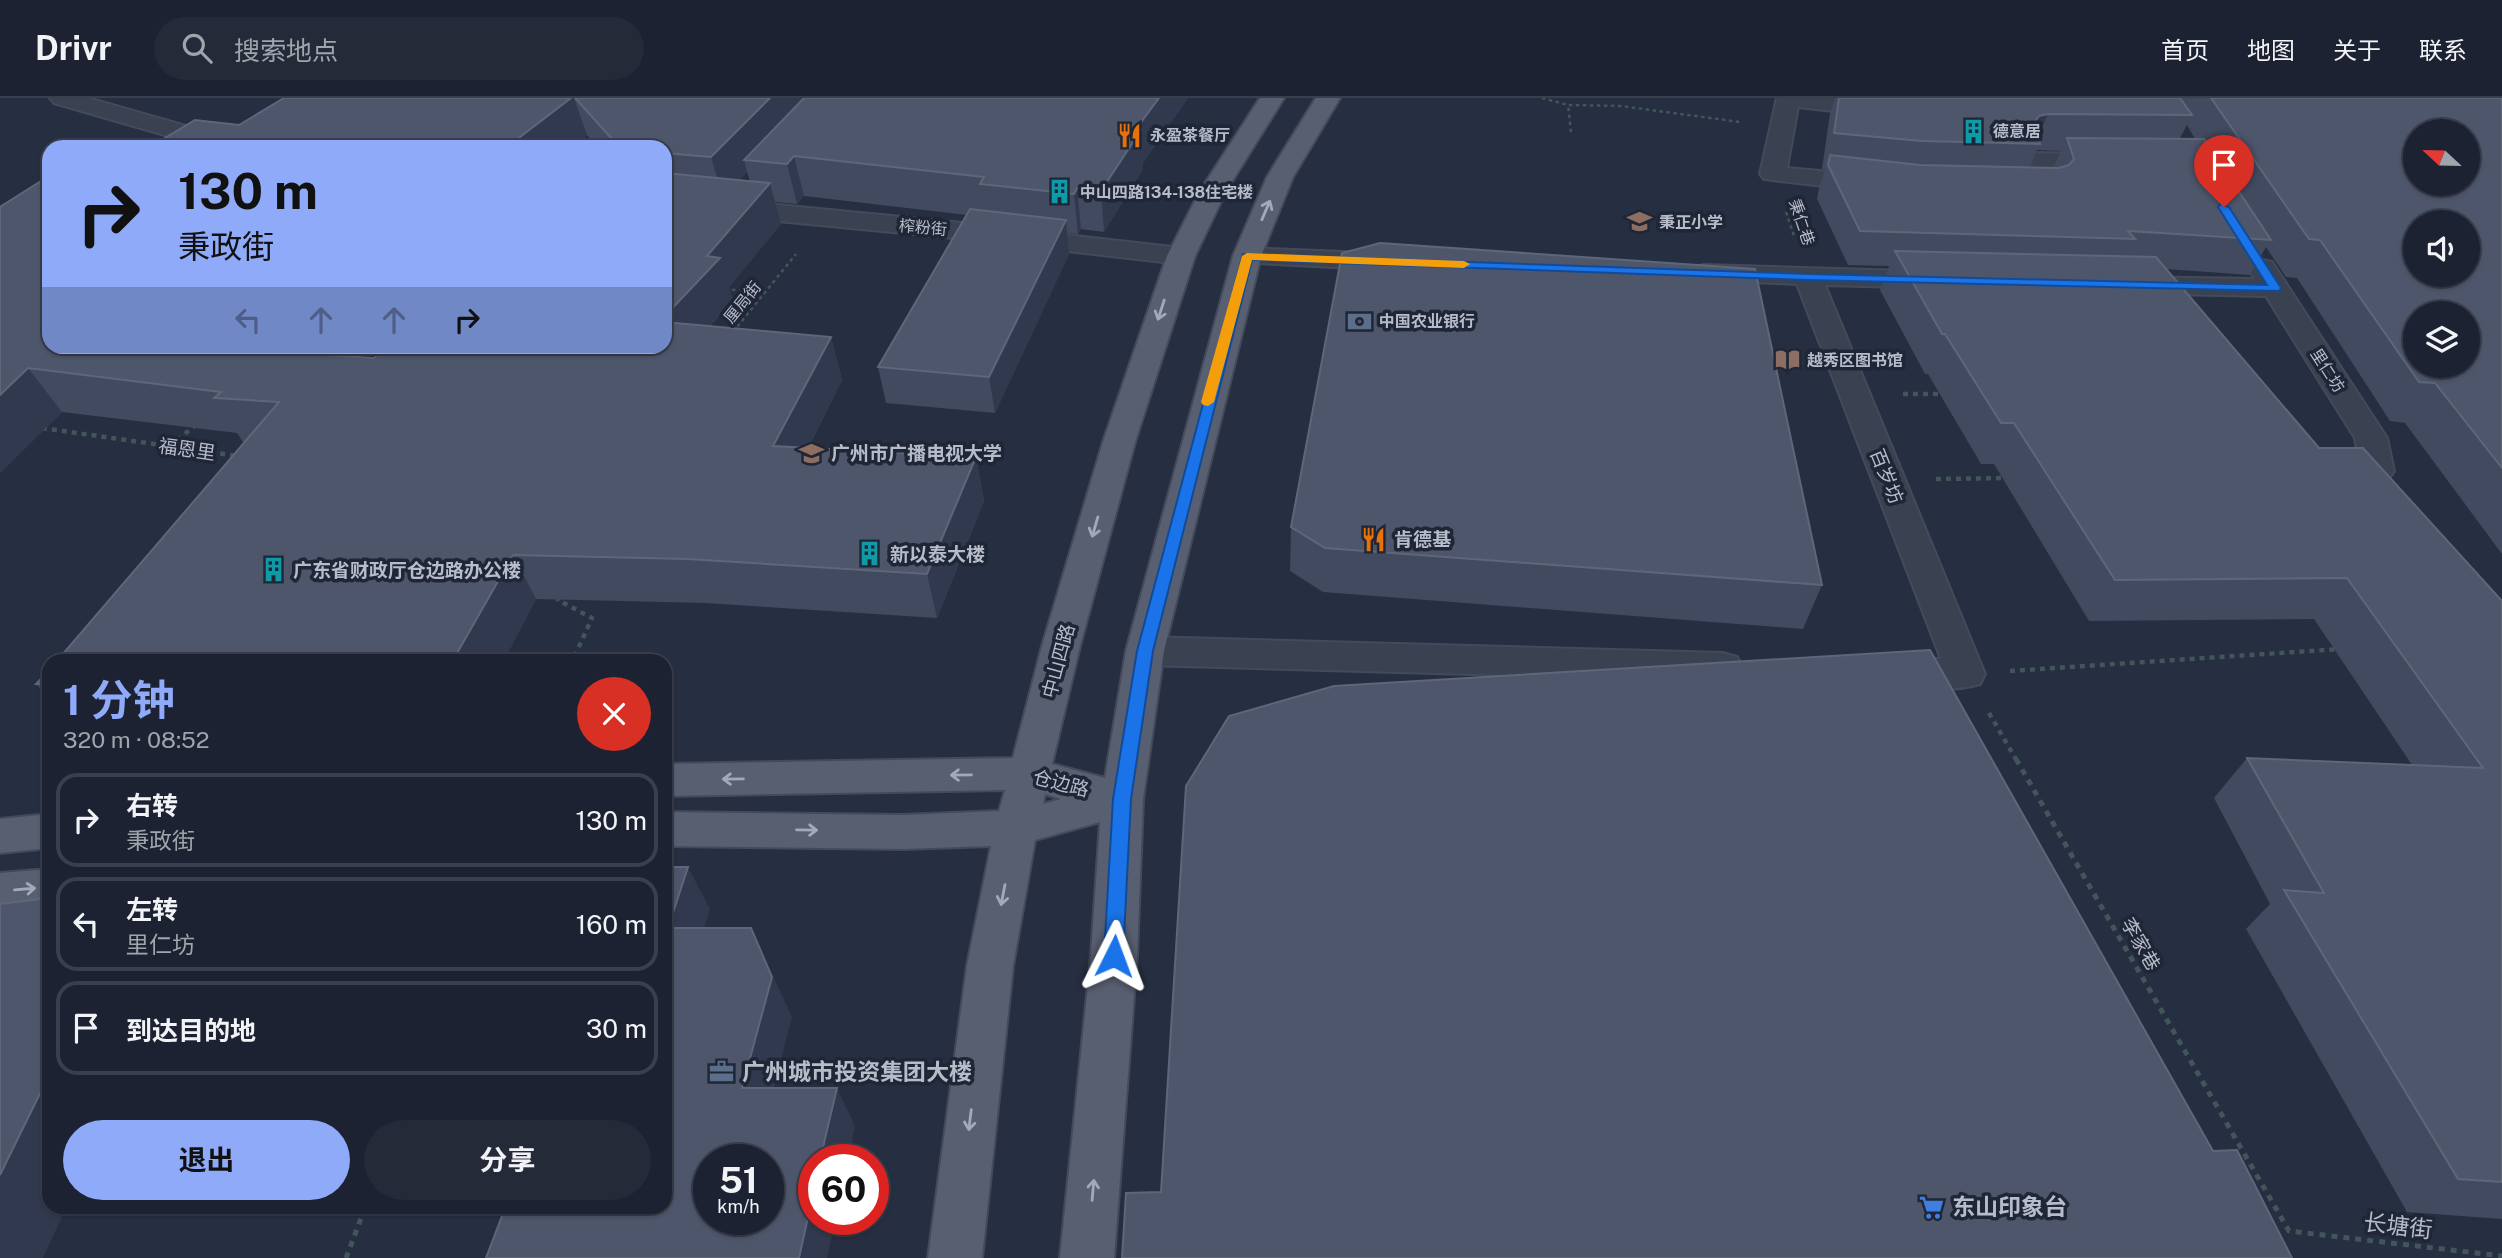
<!DOCTYPE html>
<html lang="zh">
<meta charset="utf-8">
<style>
:root{--surface:#1c2231;--page:#252a39;--text:#f1f3f6;--muted:#a0a4ab;--line:#3a3f4d;--accent:#8eaaf8}
body{margin:0;font-family:"Public Sans","Noto Sans SC",sans-serif;background:var(--page);color:var(--text);height:100vh;display:flex;flex-direction:column;font-size:26px;white-space:nowrap}
*{box-sizing:border-box;margin:0}
p{font-size:23px;color:var(--muted)}
.icon{flex:none;width:38px;height:38px;fill:none;stroke:currentColor;stroke-width:2;stroke-linecap:round;stroke-linejoin:round}
.map{position:relative;flex:1;overflow:hidden}
.side{position:absolute;left:42px;top:556px;width:630px;height:560px;display:flex;flex-direction:column;background:var(--surface);border-radius:21px;box-shadow:0 2px 5px #0004,0 0 0 2px var(--line)}
.side>*{flex:none}
.guide{position:absolute;left:42px;top:42px;width:630px;height:214px;border-radius:21px;box-shadow:0 2px 5px #0004,0 0 0 2px var(--line);background:#8eaaf8;color:#111;overflow:hidden}
.needle{width:46px;rotate:292deg}
.tools{position:absolute;left:2403px;top:21px;display:grid;gap:14px}
.tools a{display:grid;place-items:center;width:77px;height:77px;border-radius:50%;background:var(--surface);box-shadow:0 2px 5px #0004,0 0 0 2px var(--line);font-size:35px}
.speed{position:absolute;left:693px;top:1046px;display:flex;gap:14px;font-size:35px;font-weight:700;text-align:center}
.speed>*{display:grid;place-content:center;width:91px;height:91px;border-radius:50%;background:var(--surface);box-shadow:0 2px 5px #0004,0 0 0 2px var(--line);line-height:1}
.speed small{font-size:18px;font-weight:400}
.speed .limit{border:10px solid #d22;background:#fff;color:#111}
.pin{position:absolute;display:grid;place-items:center;width:60px;height:60px;color:#fff;margin:-72px -30px;border-radius:50% 50% 50% 0;rotate:-45deg;box-shadow:0 0 7px #0007}
.pin .icon{rotate:45deg}
.me{position:absolute;width:77px;margin:-38px;rotate:3deg;stroke-linejoin:round;filter:drop-shadow(0 0 5px #0008)}
.turn{display:flex;align-items:center;gap:24px;height:147px;padding:0 21px;font-size:32px}
.turn .icon{width:91px;height:91px;stroke-width:2.5}
.turn b{display:block;font-size:49px;line-height:60px}
.lanes{display:flex;align-items:center;height:66px;padding:0 21px;background:#0003;justify-content:center;gap:35px;direction:ltr}
.lanes .off{opacity:.35}
.round{display:grid;place-items:center;flex:none;width:74px;height:74px;border-radius:37px;background:var(--page)}
.summary{display:flex;align-items:center;justify-content:space-between;height:119px;padding:0 21px}
h1{font-size:42px;font-weight:700;line-height:52px;color:var(--accent)}
.button{display:flex;gap:14px;margin-top:auto;padding:14px 21px}
.button a{flex:1;height:80px;border-radius:42px;background:var(--accent);color:#111;font-size:28px;font-weight:700;line-height:80px;text-align:center}
.button a+a{background:var(--page);color:var(--text)}
ul{padding:0;list-style:none}
li{display:flex;align-items:center;gap:21px;height:94px;margin:0 14px 10px;padding:0 7px;border:4px solid var(--line);border-radius:21px}
li div{flex:1}
li b{display:block;font-size:26px}
li em{font-style:normal}
header{display:flex;align-items:center;gap:42px;box-sizing:border-box;height:98px;padding:0 35px;background:var(--surface);border-bottom:2px solid var(--line)}
header strong{font-size:33px}
nav{display:flex;gap:38px;margin-inline-start:auto;font-size:24px}
.search{width:490px;height:63px;background:var(--page);display:flex;align-items:center;gap:18px;box-sizing:border-box;padding:0 24px;border-radius:38px;color:var(--muted);font-size:26px}
.map>svg:first-child{display:block}
</style>
<header>
<strong>Drivr</strong>
<div class="search"><svg class="icon" aria-label="search" viewBox="0 0 24 24"><circle cx="10" cy="10" r="6"/><path d="M15 15l6 6"/></svg>搜索地点</div>
<nav><a>首页</a><a>地图</a><a>关于</a><a>联系</a></nav>
</header>
<div class="map">
<svg width="2502" height="1160" viewBox="0 0 2502 1160">
<rect width="100%" height="100%" fill="#262e41"/>
<g fill="none" stroke-linecap="round" stroke-linejoin="round">
<defs>
<g id="minor">
<path d="M50 0H88L242 44 245 49H206L54 5Z"/>
<path d="M1841 0 1883 5V0H1907L1906 13 1902 18 1894 20 1798 9 1787 70 1875 78 1884 81 1888 86 1884 91 1875 94 1764 81 1760 76 1777 0Z"/>
<path d="M2033 55 2108 56 2117 58 2120 63 2117 68 2108 70H2048L2057 93 2053 98 2044 101 2007 97 2003 92 2007 87 2028 85 2021 62 2024 57Z"/>
<path d="M665 96 944 123 1181 150 1191 152 1195 158 1191 164 1181 166 944 139 665 112Z"/>
<path d="M1247 150 1392 156 1402 158 1406 164 1402 170 1392 172 1237 164 1233 158 1237 152Z"/>
<path d="M2262 162 2272 164 2387 340 2394 373 2389 380 2377 383 2365 380 2360 373 2355 340 2266 198 2127 195 2117 193 2113 187 2117 181 2127 179 2255 181 2248 170 2252 164Z"/>
<path d="M1704 167 1938 174 1948 176 1952 182 1948 188 1938 190 1825 187 1985 576 1980 586C1954 594 1904 592 1878 584L1873 574 1878 564 1892 560 1941 561 1797 186 1694 181 1690 175 1694 169Z"/>
<path d="M1145 539 1723 555 1737 559 1742 569 1737 579 1723 583 1145 567 1132 563 1126 553 1132 543Z"/>
</g>
<g id="major">
<path d="M1260 0H1284L1226 93 1195 158 1135 344 1080 548 1052 666 1105 680 1126 553 1233 158 1267 79 1316 0H1340L1293 79 1261 158 1164 553 1143 701 1137 858 1114 1160H1060L1091 858 1100 724 1035 742 1013 868 982 1160H928L967 868 991 748 903 751 665 748V714L903 717 999 713 1005 692 665 698V666L1013 660 1042 548 1103 344 1167 158 1200 93ZM1045 696 1061 701 1043 706Z"/>
<path d="M49 716V750L0 755V721Z"/>
<path d="M49 771V807L0 811V775Z"/>
</g>
</defs>
<use href="#minor" stroke="#444a5a" stroke-width="4"/>
<use href="#major" stroke="#444a5a" stroke-width="4"/>
<g stroke="#41555a" stroke-width="2.5" stroke-dasharray="3.5 3.5" stroke-linecap="butt">
<path d="M1542 0 1568 7"/>
<path d="M1571 34 1568 7 1621 8 1740 24"/>
<path d="M1786 114 1794 138"/>
<path d="M725 191 764 195"/>
<path d="M733 234 796 156"/>
</g>
<g stroke="#41555a" stroke-width="4.5" stroke-dasharray="5 5" stroke-linecap="butt">
<path d="M1903 296H1944"/>
<path d="M42 330 238 358"/>
<path d="M169 348 195 328"/>
<path d="M1936 381 2008 380"/>
<path d="M560 498 558 502 592 520 572 564"/>
<path d="M2010 573 2340 551"/>
<path d="M1989 615 2017 663"/>
</g>
<g stroke="#41555a" stroke-width="5" stroke-dasharray="6 6" stroke-linecap="butt">
<path d="M2016 661 2289 1133 2502 1158"/>
<path d="M346 1160 365 1110"/>
</g>
<use href="#minor" fill="#3a4151" fill-rule="evenodd"/>
<use href="#major" fill="#585f71" fill-rule="evenodd"/>
</g>
<g fill="#414a5f" fill-rule="evenodd">
<path d="M284 0H1188L1143 65V71L1104 134 1081 131 1078 136 1067 135 1069 156 995 315 886 305 878 269 967 117 804 98 797 106 775 104 781 126 729 189 733 202 710 228 831 239 842 282 808 350 976 359 984 403 937 520 705 505 536 501 503 564H56L245 344H243L237 335 62 314 0 375V109L317 256 374 260 665 248V49H598L587 37 573 49H150L239 27ZM747 74 750 83 739 82Z"/>
<path d="M1835 0H2502V456L2405 325 2390 323 2297 180 2286 179 2266 149 2250 177 2166 171 2319 350 2502 503V1121L2407 1114 2246 831 2270 806 2214 700 2247 660 2412 667 2314 521 2089 523 1994 366H1981L1928 276H1925L1880 192 1889 168 1848 167 1817 101 1819 90 1825 71H1822L1830 15ZM2187 27 2195 41 2180 40ZM2037 52 2061 53 2053 70 2030 69Z"/>
<path d="M1291 429 1822 487 1803 531 1323 494 1290 473Z"/>
<path d="M49 572V600L36 586Z"/>
</g>
<g fill="#31394e">
<path d="M571 0H574L587 37 573 49H507Z"/>
<path d="M770 0H817L744 62 747 74 723 99 711 59Z"/>
<path d="M1159 0H1188L1143 65V71L1104 134 1101 93 1136 31Z"/>
<path d="M2048 16 2035 46 2034 25 2039 18Z"/>
<path d="M794 58 804 98 797 106 787 66Z"/>
<path d="M770 85 781 126 729 189 733 202 675 266 665 239V218L707 158Z"/>
<path d="M1077 90 1081 131 1078 136 1074 96Z"/>
<path d="M1066 122 1069 156 995 315 989 279Z"/>
<path d="M831 239 842 282 786 392 773 348Z"/>
<path d="M247 248H327L270 295 243 252Z"/>
<path d="M28 270 62 314 0 375V297Z"/>
<path d="M976 359 984 403 937 520 927 476Z"/>
<path d="M513 457 536 501 503 564H452Z"/>
<path d="M688 769 710 811 692 871 668 830Z"/>
<path d="M751 830 792 919 764 1028 742 990Z"/>
<path d="M49 977V1110H66L43 1160H0V1077Z"/>
<path d="M837 990 855 1028 848 1062H820Z"/>
<path d="M814 1092V1122H835L827 1160H799Z"/>
</g>
<g fill="#4e566b" stroke="#5e667a" stroke-width="2" fill-rule="evenodd">
<path d="M284 0H571L507 49H150L195 22 239 27Z"/>
<path d="M575 0H770L711 59 665 55V49H605L613 42Z"/>
<path d="M804 0H1159L1136 31 1141 32 1101 93 1077 90 1074 96 980 86 984 79 794 58 787 66 744 62Z"/>
<path d="M1839 0H2180L2192 17 2048 16 2039 18 2034 25 2040 46 1922 43 1834 35Z"/>
<path d="M2211 0H2502V370L2435 285 2419 284 2320 142 2309 141ZM2415 33H2468V86H2415ZM2415 124H2468V177H2415ZM2415 215H2468V268H2415Z"/>
<path d="M2067 40 2204 41 2271 142 2128 133 2135 141 1860 133 1828 67 1830 57 1920 67 2059 70 2069 67 2074 61Z"/>
<path d="M665 75 770 85 707 158 720 160 665 218Z"/>
<path d="M49 78V248H247L243 252 374 260 387 248H665V224L831 239 773 348 976 359 927 476 687 461 513 457 452 564H56L279 304 214 300 221 294 28 270 0 297V109Z"/>
<path d="M970 111 1066 122 989 279 878 269Z"/>
<path d="M1380 145 1755 171 1822 487 1325 450 1291 429 1342 155Z"/>
<path d="M1895 153 2156 159 2319 350H2363L2502 503V1084L2458 1081 2284 792 2324 795 2247 660 2483 670 2347 480 2115 482 2014 325H2001L1945 236H1942Z"/>
<path d="M1930 552 2213 1053 2237 1052 2292 1160H1122L1126 1095 1161 1094 1186 688 1229 618 1334 588Z"/>
<path d="M49 572V586H36Z"/>
<path d="M665 769H688L668 830H751L772 879 742 990H837L820 1062H814V1092L799 1160H486L505 1110H665ZM709 1062H768V1122H709Z"/>
<path d="M49 800V977L0 1077V806Z"/>
</g>
<defs><path id="oneway-shaft" d="M-6 0H5M1.5-3L5.5 0L1.5 3" fill="none" stroke-width="1.6" stroke-linecap="round" stroke-linejoin="round" transform="scale(1.75)"/></defs>
<g stroke="#a4a9b9">
<use href="#oneway-shaft" transform="translate(1266 112) rotate(-67)"/>
<use href="#oneway-shaft" transform="translate(1161 212) rotate(108)"/>
<use href="#oneway-shaft" transform="translate(1095 429) rotate(106)"/>
<use href="#oneway-shaft" transform="translate(961 677) rotate(179)"/>
<use href="#oneway-shaft" transform="translate(733 681) rotate(179)"/>
<use href="#oneway-shaft" transform="translate(807 732) rotate(1)"/>
<use href="#oneway-shaft" transform="translate(25 791) rotate(-5)"/>
<use href="#oneway-shaft" transform="translate(1003 797) rotate(101)"/>
<use href="#oneway-shaft" transform="translate(970 1022) rotate(97)"/>
<use href="#oneway-shaft" transform="translate(1093 1092) rotate(-85)"/>
</g>
<path fill="#1a73e8" stroke="#114b97" stroke-width="2" d="M2220 106 2229 109 2281 190 2279 193 1808 182 1252 162 1153 553 1131 701 1123 858 1121 864 1114 866 1107 864 1104 858 1113 701 1137 553 1243 156 1808 176 2267 187 2218 109Z"/>
<path fill="#f59e0b" d="M1247 155 1464 163 1470 166 1464 170 1252 162 1214 304 1208 308 1203 307 1201 304 1242 158Z"/>
<defs>
<symbol id="building-bare" viewBox="-9 -9 18 18"><path d="M-4-6H4V6H1V3H-1V6H-4ZM-2.5-4.3h1.7v1.8h-1.7ZM.8-4.3h1.7v1.8H.8ZM-2.5-1h1.7V.8h-1.7ZM.8-1h1.7V.8H.8Z" fill="#0f9aa8" stroke="#1f2636" stroke-width="2.5" paint-order="stroke"/></symbol>
<symbol id="restaurant-bare" viewBox="-9 -9 18 18"><path d="M-5-6h1v4h1v-4h1v4h1v-4h1v5L-1.5 .5V6h-2V.5L-5-1ZM5-6V6H3V1.5H1.5Q1.5-4 5-6Z" fill="#e8710a" stroke="#1f2636" stroke-width="2.5" paint-order="stroke"/></symbol>
<symbol id="school-bare" viewBox="-9 -9 18 18"><path d="M0-5L7-2L0 1L-7-2ZM-4 1L0 2.5L4 1V4Q0 6-4 4Z" fill="#8d6e63" stroke="#1f2636" stroke-width="2.5" paint-order="stroke"/></symbol>
<symbol id="bank-bare" viewBox="-9 -9 18 18"><path d="M-6-4H6V4H-6ZM0-2.3a2.3 2.3 0 1 0 0 4.6a2.3 2.3 0 1 0 0-4.6Z" fill="#5c6f8a" stroke="#1f2636" stroke-width="2.5" paint-order="stroke"/></symbol>
<symbol id="library-bare" viewBox="-9 -9 18 18"><path d="M-6-4Q-3-5.5-.7-3.5V5Q-3 3-6 4ZM6-4Q3-5.5 .7-3.5V5Q3 3 6 4Z" fill="#8d6e63" stroke="#1f2636" stroke-width="2.5" paint-order="stroke"/></symbol>
<symbol id="university-bare" viewBox="-9 -9 18 18"><path d="M0-5L7-2L0 1L-7-2ZM-4 1L0 2.5L4 1V4Q0 6-4 4Z" fill="#8d6e63" stroke="#1f2636" stroke-width="2.5" paint-order="stroke"/></symbol>
<symbol id="office-bare" viewBox="-9 -9 18 18"><path d="M-6-3h4V-5.5h4V-3h4V5H-6ZM-1-4.5V-3h2v-1.5ZM-6 0V1H6V0Z" fill="#5c6f8a" stroke="#1f2636" stroke-width="2.5" paint-order="stroke"/></symbol>
<symbol id="supermarket-bare" viewBox="-9 -9 18 18"><path d="M-6-5.5h2.5l.6 2H6L4.5 2H-2.5L-4.4-4H-6ZM-1.5 3.2a1.3 1.3 0 1 0 .1 0ZM3 3.2a1.3 1.3 0 1 0 .1 0Z" fill="#3f7fe0" stroke="#1f2636" stroke-width="2.5" paint-order="stroke"/></symbol>
</defs>
<g fill-rule="evenodd">
<use href="#building-bare" x="1956" y="16" width="35" height="35"/>
<use href="#restaurant-bare" x="1112" y="20" width="35" height="35"/>
<use href="#building-bare" x="1042" y="76" width="35" height="35"/>
<use href="#school-bare" x="1622" y="106" width="35" height="35"/>
<use href="#bank-bare" x="1342" y="206" width="35" height="35"/>
<use href="#library-bare" x="1770" y="244" width="35" height="35"/>
<use href="#university-bare" x="794" y="338" width="35" height="35"/>
<use href="#restaurant-bare" x="1356" y="424" width="35" height="35"/>
<use href="#building-bare" x="852" y="438" width="35" height="35"/>
<use href="#building-bare" x="256" y="454" width="35" height="35"/>
<use href="#office-bare" x="704" y="956" width="35" height="35"/>
<use href="#supermarket-bare" x="1914" y="1092" width="35" height="35"/>
</g>
<g text-anchor="middle" stroke-width="7" stroke-linejoin="round" paint-order="stroke">
<g font-size="16" font-weight="bold" fill="#b7bccb" stroke="#1f2636" text-anchor="start">
<text x="1993" y="39">德意居</text>
<text x="1150" y="43">永盈茶餐厅</text>
<text x="1080" y="100">中山四路134-138住宅楼</text>
<text x="1659" y="130">秉正小学</text>
<text x="1379" y="229">中国农业银行</text>
<text x="1807" y="268">越秀区图书馆</text>
</g>
<g font-size="16" fill="#b7bccb" stroke="#1f2636">
<text transform="translate(1802 124) rotate(71)" y="6">秉仁巷</text>
<text transform="translate(923 129) rotate(5)" y="6">榨粉街</text>
<text transform="translate(742 204) rotate(-51)" y="6">厘局街</text>
<text transform="translate(2328 272) rotate(57)" y="6">里仁坊</text>
</g>
<g font-size="19" fill="#b7bccb" stroke="#1f2636">
<text transform="translate(187 351) rotate(8)" y="7">福恩里</text>
<text transform="translate(1887 378) rotate(68)" y="7">百岁坊</text>
<text transform="translate(1058 563) rotate(-75)" y="7">中山四路</text>
<text transform="translate(1061 685) rotate(14)" y="7">仓边路</text>
<text transform="translate(2141 846) rotate(60)" y="7">李家巷</text>
</g>
<g font-size="19" font-weight="bold" fill="#b7bccb" stroke="#1f2636" text-anchor="start">
<text x="831" y="362">广州市广播电视大学</text>
<text x="1394" y="448">肯德基</text>
<text x="890" y="463">新以泰大楼</text>
<text x="293" y="479">广东省财政厅仓边路办公楼</text>
</g>
<g font-size="23" font-weight="bold" fill="#b7bccb" stroke="#1f2636" text-anchor="start">
<text x="742" y="982">广州城市投资集团大楼</text>
<text x="1952" y="1117">东山印象台</text>
</g>
<g font-size="23" fill="#b7bccb" stroke="#1f2636">
<text transform="translate(2398 1128) rotate(7)" y="8">长塘街</text>
</g>
</g>
</svg>
<div class="tools">
<a><svg class="needle" viewBox="-14 -14 28 28"><path d="M0-13l5 13h-10z" fill="#e53935"/><path d="M0 13l5-13h-10z" fill="#a0a4ab"/></svg></a>
<a><svg class="icon" aria-label="sound" viewBox="0 0 24 24"><path d="M4 9h4l5-4v14l-5-4H4zM17 9q2 3 0 6"/></svg></a>
<a><svg class="icon" aria-label="layers" viewBox="0 0 24 24"><path d="M12 4l9 5-9 5-9-5zM3 14l9 5 9-5"/></svg></a>
</div>
<div class="speed"><div>51<small>km/h</small></div><div class="limit">60</div></div>
<div class="pin" style="left:2224px;top:109px;background:#d93025"><svg class="icon" aria-label="arrive" viewBox="0 0 24 24"><path d="M6 21V4h12l-3 4 3 4H6"/></svg></div>
<svg class="me" style="left:1114px;top:858px" viewBox="-20 -20 40 40"><path d="M0-17L14 15 0 8-14 15z" fill="#1a73e8" stroke="#fff" stroke-width="4"/></svg>
<div class="guide">
<div class="turn"><svg class="icon" aria-label="right" viewBox="0 0 24 24"><path d="M7 20v-9h11M14 6l5 5-5 5"/></svg><div><b>130 m</b>秉政街</div></div>
<div class="lanes"><svg class="icon off" aria-label="left" viewBox="0 0 24 24"><path d="M17 20v-9H6M10 6l-5 5 5 5"/></svg><svg class="icon off" aria-label="ahead" viewBox="0 0 24 24"><path d="M12 20V5M6 11l6-6 6 6"/></svg><svg class="icon off" aria-label="ahead" viewBox="0 0 24 24"><path d="M12 20V5M6 11l6-6 6 6"/></svg><svg class="icon" aria-label="right" viewBox="0 0 24 24"><path d="M7 20v-9h11M14 6l5 5-5 5"/></svg></div>
</div>
<section class="side">
<div class="summary"><div><h1>1 分钟</h1><p>320 m · 08:52</p></div><a class="round" style="background:#d93025;color:#fff"><svg class="icon" aria-label="close" viewBox="0 0 24 24"><path d="M6 6l12 12M18 6L6 18"/></svg></a></div>
<ul>
<li><svg class="icon" aria-label="right" viewBox="0 0 24 24"><path d="M7 20v-9h11M14 6l5 5-5 5"/></svg><div><b>右转</b><p>秉政街</p></div><em>130 m</em></li>
<li><svg class="icon" aria-label="left" viewBox="0 0 24 24"><path d="M17 20v-9H6M10 6l-5 5 5 5"/></svg><div><b>左转</b><p>里仁坊</p></div><em>160 m</em></li>
<li><svg class="icon" aria-label="arrive" viewBox="0 0 24 24"><path d="M6 21V4h12l-3 4 3 4H6"/></svg><div><b>到达目的地</b></div><em>30 m</em></li>
</ul>
<div class="button"><a>退出</a><a>分享</a></div>
</section>
</div>
